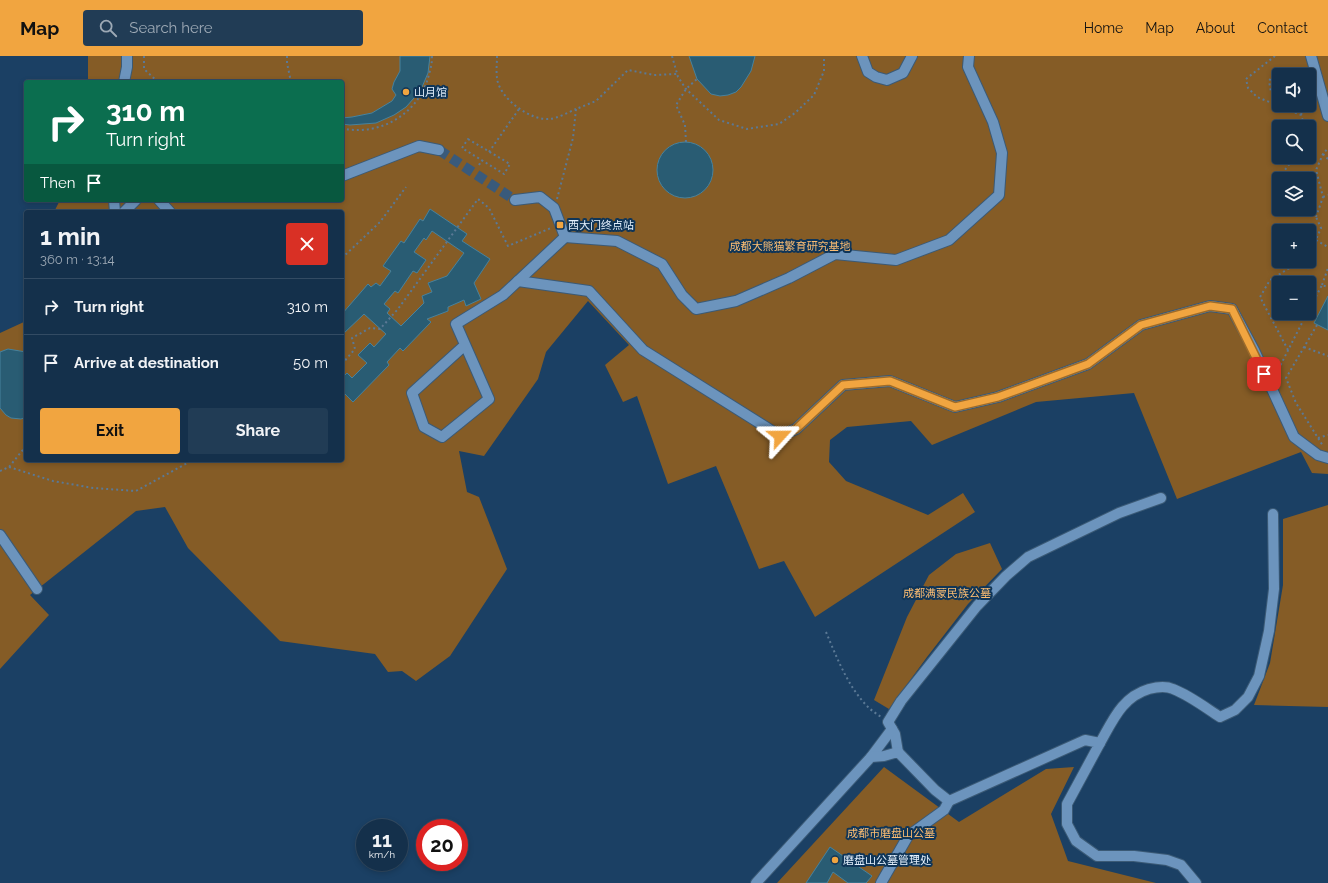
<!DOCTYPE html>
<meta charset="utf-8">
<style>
:root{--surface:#14304b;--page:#213c55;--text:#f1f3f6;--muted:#9da9b5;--line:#334b63;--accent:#f1a540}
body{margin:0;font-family:Raleway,"Noto Sans SC",sans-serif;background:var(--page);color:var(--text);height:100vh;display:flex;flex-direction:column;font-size:15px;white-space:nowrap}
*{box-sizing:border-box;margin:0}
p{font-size:13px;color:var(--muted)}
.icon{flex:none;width:22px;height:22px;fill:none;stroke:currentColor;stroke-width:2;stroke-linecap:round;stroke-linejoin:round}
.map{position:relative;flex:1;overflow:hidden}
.sheet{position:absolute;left:24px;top:154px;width:320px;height:252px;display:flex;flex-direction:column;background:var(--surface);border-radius:4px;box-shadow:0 2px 6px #0003,0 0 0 1px var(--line)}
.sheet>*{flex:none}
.hud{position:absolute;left:24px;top:24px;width:320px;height:122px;border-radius:4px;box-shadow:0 2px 6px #0003,0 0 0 1px var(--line);background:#0b6e4f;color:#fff;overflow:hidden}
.fabs{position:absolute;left:1272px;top:12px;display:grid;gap:8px}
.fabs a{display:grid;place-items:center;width:44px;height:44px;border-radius:4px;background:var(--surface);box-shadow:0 2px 6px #0003,0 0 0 1px var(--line);font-size:20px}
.speed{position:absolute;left:356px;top:763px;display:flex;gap:8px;font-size:20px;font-weight:700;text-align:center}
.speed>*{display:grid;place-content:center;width:52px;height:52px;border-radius:50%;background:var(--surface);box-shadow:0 2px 6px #0003,0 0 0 1px var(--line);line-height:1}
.speed small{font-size:10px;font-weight:400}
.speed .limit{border:6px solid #d22;background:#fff;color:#111}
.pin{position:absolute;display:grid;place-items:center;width:34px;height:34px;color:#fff;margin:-17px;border-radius:8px;box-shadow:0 2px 6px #0006}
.me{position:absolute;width:44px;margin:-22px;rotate:66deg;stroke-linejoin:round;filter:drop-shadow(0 0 3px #0008)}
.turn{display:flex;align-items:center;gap:14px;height:84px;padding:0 16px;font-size:18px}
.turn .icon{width:52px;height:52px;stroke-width:2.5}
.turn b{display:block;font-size:28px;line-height:34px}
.then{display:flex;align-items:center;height:38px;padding:0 16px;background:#0003;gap:8px;font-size:15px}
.round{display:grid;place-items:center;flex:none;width:42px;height:42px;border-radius:4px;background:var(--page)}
.head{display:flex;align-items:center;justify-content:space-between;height:68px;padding:0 16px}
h1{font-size:24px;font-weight:700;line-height:30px}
.button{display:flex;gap:8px;margin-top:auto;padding:8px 16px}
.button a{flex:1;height:46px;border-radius:4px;background:var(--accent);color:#111;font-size:16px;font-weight:700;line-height:46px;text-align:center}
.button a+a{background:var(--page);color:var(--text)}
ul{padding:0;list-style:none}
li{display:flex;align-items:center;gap:12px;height:56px;padding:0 16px;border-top:1px solid var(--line)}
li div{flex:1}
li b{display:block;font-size:15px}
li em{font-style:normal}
header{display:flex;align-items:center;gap:24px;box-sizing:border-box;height:56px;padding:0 20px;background:var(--accent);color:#111}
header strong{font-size:19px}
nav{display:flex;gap:22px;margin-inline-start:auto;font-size:14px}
.search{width:280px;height:36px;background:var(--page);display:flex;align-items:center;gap:10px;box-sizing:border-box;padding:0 14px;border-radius:4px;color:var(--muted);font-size:15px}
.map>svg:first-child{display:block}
</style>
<header>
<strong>Map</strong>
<div class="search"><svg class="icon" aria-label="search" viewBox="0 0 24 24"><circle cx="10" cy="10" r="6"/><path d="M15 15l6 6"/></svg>Search here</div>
<nav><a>Home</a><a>Map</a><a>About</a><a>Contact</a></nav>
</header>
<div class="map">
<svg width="1328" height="827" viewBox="0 0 1328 827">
<rect width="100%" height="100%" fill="#1b4064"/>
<g fill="#855c26" fill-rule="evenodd">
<path d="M88 0H1328V418L1312 417 1301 396 1177 443 1134 337 1036 346 932 389 911 365 847 371 830 384 829 406 846 425 928 459 963 437 975 456 815 561 784 505 759 513 716 410 668 428 637 340 623 346 605 309 629 289 588 245 546 296 538 323 484 400 459 395 467 436 479 441 507 513 450 600 416 625 402 615 388 616 375 598 280 585 188 492 165 451 136 455 30 539 49 559 0 613V277L26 265V404H342V156H54L60 144H342V26H88ZM1279 19H1309V49H1279ZM1279 71H1309V101H1279ZM1279 123H1309V153H1279ZM1279 175H1309V205H1279ZM1279 227H1309V257H1279Z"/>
<path d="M1328 449V651L1254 649 1270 607 1283 529V463Z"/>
<path d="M990 487 1002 513 968 548 927 601 889 653 874 644 907 561 929 519 956 498Z"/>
<path d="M884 711 959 766 1046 713 1074 711 1051 758 1068 805 1156 827H777Z"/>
</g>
<g fill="#295c73" stroke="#46829e" fill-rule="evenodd">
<path d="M400 0H430L428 17 422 31 414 42 406 51 394 59 376 67 350 69 342 68V62L352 61 372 57 392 45 396 39 392 33 394 26 400 15Z"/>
<path d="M689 0H755L751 15 741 31 736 36 728 39 720 40 711 38 697 23Z"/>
<circle cx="685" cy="114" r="28"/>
<path d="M430 153 467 178 462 185 490 203 474 227 481 243 466 250 464 244 448 251V255L427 263 431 266 403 295 400 292 387 306 389 309 353 346 342 335V322L347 317 352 322 367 307 358 299 370 287 374 291 386 278 364 258 342 279V258L368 228 371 231 376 227 380 230 391 215 383 210 401 185 404 187 420 163 423 165ZM432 175 464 197 447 220 428 227 432 236 422 240 424 247 401 270 387 257 390 253 384 248 395 235 398 237 413 215 417 217 426 204 414 196 424 182 426 184Z"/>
<path d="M1328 240V274L1314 267Z"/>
<path d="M8 293 26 296V361L21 363 11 362 6 359 0 352V296Z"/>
<path d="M830 791 872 820 866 827H848L833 816 827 827H806Z"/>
</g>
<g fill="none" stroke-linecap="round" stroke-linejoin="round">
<path stroke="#395a7b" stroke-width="10" stroke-dasharray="10 5" stroke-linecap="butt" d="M439 94 515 144"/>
<defs>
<g id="minor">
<path d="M862 0 868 16 876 21 887 24 903 17 912 0"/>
<path d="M1311 0 1328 60"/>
<path d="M124 26 127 11V0"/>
<path d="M342 120 419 90 439 94"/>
<path d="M114 144 115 156"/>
<path d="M159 144 170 156"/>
<path d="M515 144 540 141 554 152 565 181 617 185 662 208 682 239 696 253 736 245 789 222 835 198 896 204 949 184 999 139 1002 97 993 66 968 11 969 0"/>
<path d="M124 156 136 144"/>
<path d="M518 225 589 235 643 294 780 380 796 373 843 329 890 325 955 351 998 341 1088 308 1141 269 1210 250 1232 253 1254 294 1294 381 1318 399 1328 402"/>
<path d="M465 289 412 337 424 371 442 381 489 343 456 268 503 239 565 181"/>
<path d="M0 479 37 533"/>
<path d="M1100 687C1113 664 1122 641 1149 633 1157 631 1166 630 1173 633 1189 639 1206 652 1220 661L1235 654 1248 641 1259 620 1269 575 1274 533 1273 458"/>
<path d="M898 696 895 678 888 666 901 645 977 550 1006 520 1028 501 1119 457 1161 442"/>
<path d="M871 701 892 673"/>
<path d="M756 827 871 701 884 700 898 696 935 734 949 745 1085 684 1100 687 1067 748V768L1076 785 1097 800H1134L1167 804 1181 809 1196 827"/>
<path d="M881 827 908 780 944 754 949 745"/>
</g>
</defs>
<use href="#minor" stroke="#3b5a76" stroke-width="12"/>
<g stroke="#5b7995" stroke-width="2" stroke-dasharray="2 3" stroke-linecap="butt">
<path d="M144 0V13L158 26"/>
<path d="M287 0V7L291 26"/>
<path d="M497 0C497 7 496 15 497 22 499 42 530 65 550 63 558 62 569 56 576 53"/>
<path d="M672 0 678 21 686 33 719 64 747 73 779 68 795 57 814 39 824 15V0"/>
<path d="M1275 0 1246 23 1248 32 1257 41 1301 59 1305 71"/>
<path d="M1279 38 1271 36 1269 25 1274 18 1289 14 1303 17 1304 19"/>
<path d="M1301 59 1305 49"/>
<path d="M342 72C348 74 354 74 360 74 393 73 422 50 429 18 431 12 432 7 432 0"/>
<path d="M1309 82V84"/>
<path d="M468 83 510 108 504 118 462 92Z"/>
<path d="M686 86 685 69 676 49 686 33 697 23"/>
<path d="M489 96 519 53"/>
<path d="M1323 98 1328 103"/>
<path d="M479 109 482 104"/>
<path d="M1286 123 1284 115 1295 101"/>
<path d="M1323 141 1328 139"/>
<path d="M557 143 573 82 576 53 596 45 628 14 654 19 677 18"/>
<path d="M1309 149 1312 152 1321 172 1309 200"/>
<path d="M1316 161 1323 141 1316 114 1323 98 1328 92"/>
<path d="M1316 184 1328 191"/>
<path d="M342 202 380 166 406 131"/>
<path d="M1322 229 1328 212"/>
<path d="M1309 254 1322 229 1328 231"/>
<path d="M1317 269 1286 322 1296 347 1323 390"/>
<path d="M1304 291 1328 300"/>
<path d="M1288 294 1260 241 1270 224 1301 205"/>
<path d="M342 308 355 293 352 282 370 272 380 273 398 253 478 143 489 152 508 190 551 172"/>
<path d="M1276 318 1307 257"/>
<path d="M1318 382 1328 379"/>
<path d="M9 411 53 425 93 432 136 435 193 404"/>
<path d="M0 415 9 411 26 390"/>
<path d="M826 576C837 602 848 631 868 651 872 655 877 658 881 661"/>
</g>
<use href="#minor" stroke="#6c94bd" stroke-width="10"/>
</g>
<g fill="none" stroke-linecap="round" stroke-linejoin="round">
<defs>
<path id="route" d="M780 380 796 373 843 329 890 325 955 351 998 341 1088 308 1141 269 1210 250 1232 253 1264 318"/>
</defs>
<use href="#route" stroke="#9d6b2a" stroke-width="10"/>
<use href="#route" stroke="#f1a540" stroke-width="7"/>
</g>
<g fill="#f1a540" stroke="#0f3558" stroke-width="1.5">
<circle cx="406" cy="36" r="4"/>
<rect x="556" y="165" width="8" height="8" rx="2"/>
<circle cx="835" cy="804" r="4"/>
</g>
<g text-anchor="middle" stroke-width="4" stroke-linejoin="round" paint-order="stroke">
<g font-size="11" fill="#e2effc" stroke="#0f3558" text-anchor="start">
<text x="414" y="40">山月馆</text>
<text x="568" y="173">西大门终点站</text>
<text x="843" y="808">磨盘山公墓管理处</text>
</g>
<g font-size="11" fill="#fcbd72" stroke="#0f3558">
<text x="790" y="194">成都大熊猫繁育研究基地</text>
<text x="947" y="541">成都满蒙民族公墓</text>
<text x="891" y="781">成都市磨盘山公墓</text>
</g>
</g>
</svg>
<div class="fabs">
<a><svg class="icon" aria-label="sound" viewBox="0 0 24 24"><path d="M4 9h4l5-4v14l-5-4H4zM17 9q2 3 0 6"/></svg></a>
<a><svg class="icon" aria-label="search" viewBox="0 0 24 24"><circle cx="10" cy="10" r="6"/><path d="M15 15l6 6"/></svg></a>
<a><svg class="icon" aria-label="layers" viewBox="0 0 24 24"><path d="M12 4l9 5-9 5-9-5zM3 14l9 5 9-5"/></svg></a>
<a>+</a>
<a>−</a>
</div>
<div class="speed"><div>11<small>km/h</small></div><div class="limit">20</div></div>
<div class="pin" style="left:1264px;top:318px;background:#d93025"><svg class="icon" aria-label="arrive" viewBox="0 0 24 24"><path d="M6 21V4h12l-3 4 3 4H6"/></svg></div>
<svg class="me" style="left:780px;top:380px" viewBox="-20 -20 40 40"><path d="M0-17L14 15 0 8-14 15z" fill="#f1a540" stroke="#fff" stroke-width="4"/></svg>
<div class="hud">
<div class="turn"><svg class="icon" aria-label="right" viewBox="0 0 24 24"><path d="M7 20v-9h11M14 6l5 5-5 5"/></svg><div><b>310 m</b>Turn right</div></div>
<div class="then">Then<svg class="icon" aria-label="arrive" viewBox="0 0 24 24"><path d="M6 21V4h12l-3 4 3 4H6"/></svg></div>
</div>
<section class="sheet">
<div class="head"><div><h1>1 min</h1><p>360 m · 13:14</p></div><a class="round" style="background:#d93025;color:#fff"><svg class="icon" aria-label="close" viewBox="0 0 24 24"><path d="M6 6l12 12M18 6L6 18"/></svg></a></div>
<ul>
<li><svg class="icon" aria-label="right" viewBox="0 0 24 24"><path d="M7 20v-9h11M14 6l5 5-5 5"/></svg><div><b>Turn right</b></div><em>310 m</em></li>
<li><svg class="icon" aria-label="arrive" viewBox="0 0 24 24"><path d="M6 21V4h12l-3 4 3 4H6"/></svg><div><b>Arrive at destination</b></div><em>50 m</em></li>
</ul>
<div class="button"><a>Exit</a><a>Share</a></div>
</section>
</div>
